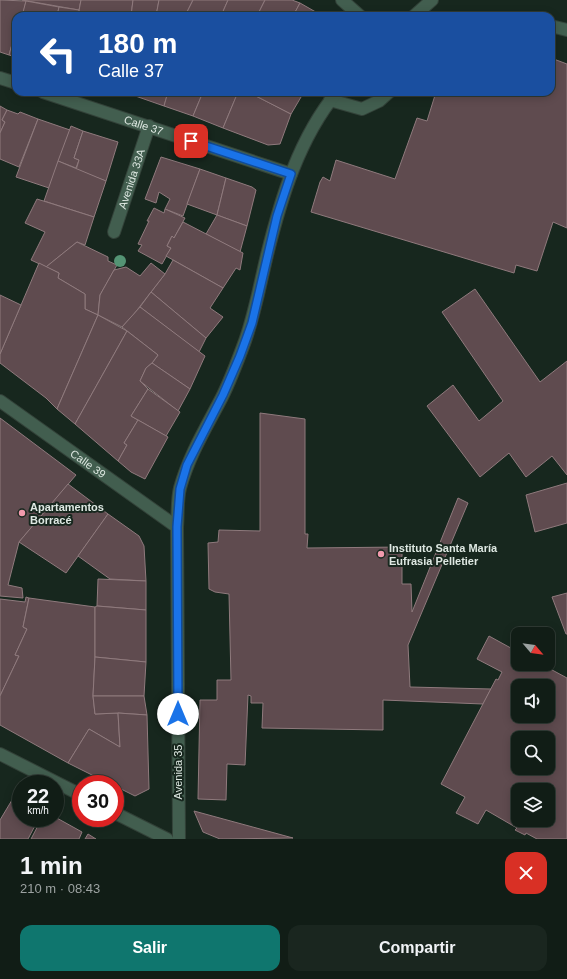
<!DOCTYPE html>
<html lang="es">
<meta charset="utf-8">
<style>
:root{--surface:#111d16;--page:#1a261f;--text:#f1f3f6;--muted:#9ca2a1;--line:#303b35;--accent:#0f766e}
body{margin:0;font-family:Arial,sans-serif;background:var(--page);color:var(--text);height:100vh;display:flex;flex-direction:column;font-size:15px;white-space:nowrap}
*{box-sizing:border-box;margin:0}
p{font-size:13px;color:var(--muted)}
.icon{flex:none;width:22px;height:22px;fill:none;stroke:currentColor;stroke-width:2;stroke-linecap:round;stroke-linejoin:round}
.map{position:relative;height:839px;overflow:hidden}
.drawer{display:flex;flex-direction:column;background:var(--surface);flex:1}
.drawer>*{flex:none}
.guide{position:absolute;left:12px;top:12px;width:543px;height:84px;border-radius:12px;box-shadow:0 2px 10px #0003,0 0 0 1px var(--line);background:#1a4fa0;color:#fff;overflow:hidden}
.needle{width:26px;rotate:119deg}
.tools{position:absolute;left:511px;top:627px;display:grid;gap:8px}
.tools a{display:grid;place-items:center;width:44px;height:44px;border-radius:8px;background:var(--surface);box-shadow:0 2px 10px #0003,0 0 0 1px var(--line);font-size:20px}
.speed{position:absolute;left:12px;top:775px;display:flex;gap:8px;font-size:20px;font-weight:700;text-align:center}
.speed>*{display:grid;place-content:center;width:52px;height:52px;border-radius:50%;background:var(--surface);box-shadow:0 2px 10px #0003,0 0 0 1px var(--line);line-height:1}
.speed small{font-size:10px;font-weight:400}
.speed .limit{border:6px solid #d22;background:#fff;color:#111}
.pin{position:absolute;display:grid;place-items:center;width:34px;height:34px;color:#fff;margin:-17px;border-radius:8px;box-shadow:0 2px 6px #0006}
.me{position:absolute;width:44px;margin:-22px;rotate:0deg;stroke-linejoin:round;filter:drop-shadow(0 0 3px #0008)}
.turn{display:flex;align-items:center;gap:14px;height:84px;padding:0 20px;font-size:18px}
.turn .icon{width:52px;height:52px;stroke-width:2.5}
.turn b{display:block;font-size:28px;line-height:34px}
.round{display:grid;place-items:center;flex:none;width:42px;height:42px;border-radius:12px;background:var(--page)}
.head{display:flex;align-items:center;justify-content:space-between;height:68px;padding:0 20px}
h1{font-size:24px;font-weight:700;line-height:30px}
.cta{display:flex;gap:8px;margin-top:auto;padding:8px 20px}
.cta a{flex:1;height:46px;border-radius:12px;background:var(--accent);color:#fff;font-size:16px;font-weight:700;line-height:46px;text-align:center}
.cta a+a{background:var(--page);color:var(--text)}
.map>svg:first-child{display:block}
</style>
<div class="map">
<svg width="567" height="839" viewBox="0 0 567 839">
<rect width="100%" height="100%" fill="#17271e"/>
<g fill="#5f4b4f" stroke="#8f7a7d" fill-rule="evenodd">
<path d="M0 0 26 1 23 14 22 16H16V30L9 55 0 52Z"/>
<path d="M22 0H81L79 10Z"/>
<path d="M81 0H133L131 16H78Z"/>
<path d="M133 0H159L156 16H131Z"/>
<path d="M159 0H193L186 14H181L180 16H156Z"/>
<path d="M193 0H228L221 16H180L181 14H186Z"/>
<path d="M228 0H265L257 16H221Z"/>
<path d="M265 0H292L300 3 293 16H257Z"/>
<path d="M26 1 59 7 57 16H22Z"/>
<path d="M300 3 321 15 320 16H293Z"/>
<path d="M59 7 79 10 78 16H57Z"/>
<path d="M16 30V57L9 55Z"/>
<path d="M551 58 567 64V228L553 222 537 271 516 265 514 273 311 212 320 182 323 177 330 181 336 160 395 179 417 118 427 121 436 92H551Z"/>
<path d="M124 92H168L164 106Z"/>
<path d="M168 92H203L193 116 164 106Z"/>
<path d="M203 92H238L223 128 193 116Z"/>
<path d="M238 92H248L291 114 280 144 268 145 223 128Z"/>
<path d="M255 92H304L291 114 254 95Z"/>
<path d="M0 106 7 110 2 120 5 122 0 133Z"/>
<path d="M7 110 18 114 20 112 38 119 19 167 0 159V133L5 122 2 120Z"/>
<path d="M38 119 70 130 49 188 16 177Z"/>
<path d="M71 126 83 131 74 158 79 160 76 168 58 161Z"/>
<path d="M83 131 118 142 106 181 76 170 79 160 74 158Z"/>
<path d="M161 157 200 169 183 216 165 209 170 199 159 192 156 203 145 199Z"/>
<path d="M58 161 106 181 94 217 44 201Z"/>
<path d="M200 169 226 178 217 215 187 204Z"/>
<path d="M226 178 252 187 256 190 247 226 217 215Z"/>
<path d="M37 199 94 217 85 245 77 242 46 267 31 260 45 232 25 223Z"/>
<path d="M154 208 164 213 165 209 185 218 174 238 172 236 167 246 171 248 162 264 138 251 142 245 138 244 149 221H147Z"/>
<path d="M217 215 247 226 240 252 206 234Z"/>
<path d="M183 222 243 253 240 270 236 268 223 288 166 256 171 248 167 246 172 236 174 238Z"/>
<path d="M77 242 108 257V261L117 265 100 295 98 315 85 309V294L58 278 59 273 46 267Z"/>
<path d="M173 260 223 288 210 308 223 317 206 338 151 292 165 274Z"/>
<path d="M39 263 59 273 58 278 85 294V309L98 315 57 409 46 398 0 363V354Z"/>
<path d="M151 263 165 274 134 314 122 327 98 315 100 295 114 270 126 267 140 276Z"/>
<path d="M475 289 540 382 567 361V475L552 456 526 477 509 453 480 477 427 406 453 385 479 421 503 401 442 312Z"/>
<path d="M151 292 206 338 199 352 140 307Z"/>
<path d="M0 295 21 305 0 354Z"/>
<path d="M140 307 205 356 190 389 152 363 158 355 122 327Z"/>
<path d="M98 315 127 331 75 424 57 409Z"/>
<path d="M127 331 158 355 152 363 146 368 140 381 148 389 131 416 138 420 124 443 127 445 118 461 75 424Z"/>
<path d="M152 363 190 389 178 411 140 381 146 368Z"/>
<path d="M148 389 180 412 166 436 131 416Z"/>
<path d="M260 413 305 419V534H308L307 548 402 547V584H411L412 612 458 498 468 503 408 645 410 687 491 689 483 704 383 700V730L262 728 263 703H251V696L248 695 245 765 227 764 226 800 198 799 200 700H217V680H231L229 594 215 592 209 589 208 543 218 542 219 530 260 531Z"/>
<path d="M0 418 76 475 19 542 8 585 22 588 23 598 0 596Z"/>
<path d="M138 420 168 437 145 479 131 472 118 461 127 445 124 443Z"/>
<path d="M567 483V523L535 532 526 495Z"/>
<path d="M68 484 108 514 66 573 19 542Z"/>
<path d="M108 514 139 536 144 546 146 581 110 579 78 556Z"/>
<path d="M98 579 146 581V610L97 606Z"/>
<path d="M567 593V634H566L552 597Z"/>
<path d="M26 597 29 598 23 627 27 629 15 655 19 656 0 696V599L25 602Z"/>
<path d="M29 598 95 607V657L93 696 95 714 118 713 120 747 89 729 68 763 0 725V696L19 656 15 655 27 629 23 627Z"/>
<path d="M97 606 146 610V662L95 657V607Z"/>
<path d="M489 636 518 652V664H541L567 678V839H537L526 833 525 835 515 830 517 828 486 810 478 824 456 813 465 797 441 784 496 679 498 680 502 672 477 659ZM518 686H548V716H518ZM518 738H548V768H518ZM518 790H548V820H518Z"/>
<path d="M95 657 146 662 144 696H93Z"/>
<path d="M93 696H144L147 715 118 713 95 714Z"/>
<path d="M118 713 147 715 149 789 135 796 115 786V784H110L68 763 89 729 120 747Z"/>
<path d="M15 795 21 798V818H39L28 839H0V820Z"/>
<path d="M194 811 293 838 220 839 203 832Z"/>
<path d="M55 817 82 832 79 839H31L42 818H55Z"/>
<path d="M88 834 96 839H85Z"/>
</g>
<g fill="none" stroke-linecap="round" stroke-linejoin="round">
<defs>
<g id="minor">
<path d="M342 0 360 16"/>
<path d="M414 16 432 0"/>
<path d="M551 26 567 30"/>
<path d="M0 78 16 83"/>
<path id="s1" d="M43 92 291 174"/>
<path d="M330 100 362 109 379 101 389 92"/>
<path id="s2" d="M114 232 149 126"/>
<path id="s3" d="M0 401 177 527"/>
<path d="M0 754 81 795"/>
<path d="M115 813 167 839"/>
<path d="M179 839 177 527C178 514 177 500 180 488 189 455 207 426 222 397 231 379 238 360 245 341 255 313 260 284 267 255 281 198 299 138 337 92"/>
</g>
</defs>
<use href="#minor" stroke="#334239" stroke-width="14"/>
<use href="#minor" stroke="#425e4f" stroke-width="12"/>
</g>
<circle fill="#549474" cx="120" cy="261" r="6"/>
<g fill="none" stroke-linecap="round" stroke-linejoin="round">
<defs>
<path id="route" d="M178 714 177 527 180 489 187 465 223 395 240 356 252 323 277 216 291 174 191 141"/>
</defs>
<use href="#route" stroke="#114b97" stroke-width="10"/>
<use href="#route" stroke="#1a73e8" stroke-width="7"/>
</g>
<g fill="#f29aad" stroke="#17271e" stroke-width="1.5">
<circle cx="22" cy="513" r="4"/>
<circle cx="381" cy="554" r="4"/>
</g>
<g text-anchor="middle" stroke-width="4" stroke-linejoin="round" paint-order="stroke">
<g font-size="11" fill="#dee8e2" stroke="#17271e">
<text dy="4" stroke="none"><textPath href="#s1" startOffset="106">Calle 37</textPath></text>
<text dy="4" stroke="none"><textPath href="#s2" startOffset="56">Avenida 33A</textPath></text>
<text dy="4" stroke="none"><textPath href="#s3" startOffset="108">Calle 39</textPath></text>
<text transform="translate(178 772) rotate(-90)" y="4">Avenida 35</text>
</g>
<g font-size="11" font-weight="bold" fill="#dee8e2" stroke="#17271e" text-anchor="start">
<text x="30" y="511">Apartamentos<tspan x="30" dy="13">Borracé</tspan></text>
<text x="389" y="552">Instituto Santa María<tspan x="389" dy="13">Eufrasia Pelletier</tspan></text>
</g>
</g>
</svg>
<div class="tools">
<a><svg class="needle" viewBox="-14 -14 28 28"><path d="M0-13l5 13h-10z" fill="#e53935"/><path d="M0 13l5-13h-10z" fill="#9ca2a1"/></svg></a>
<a><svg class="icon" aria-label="sound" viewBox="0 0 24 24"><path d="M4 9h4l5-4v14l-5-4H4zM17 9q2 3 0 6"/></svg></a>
<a><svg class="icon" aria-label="search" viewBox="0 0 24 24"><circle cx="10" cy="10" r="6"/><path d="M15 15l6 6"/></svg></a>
<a><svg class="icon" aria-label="layers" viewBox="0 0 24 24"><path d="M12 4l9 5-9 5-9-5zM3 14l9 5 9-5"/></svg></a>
</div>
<div class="speed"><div>22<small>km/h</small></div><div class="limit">30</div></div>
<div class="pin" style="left:191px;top:141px;background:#d93025"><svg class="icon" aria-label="arrive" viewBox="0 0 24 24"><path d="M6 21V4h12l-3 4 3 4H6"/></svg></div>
<svg class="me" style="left:178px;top:714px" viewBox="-20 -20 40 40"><circle r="19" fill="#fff"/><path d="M0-13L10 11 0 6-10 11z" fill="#1a73e8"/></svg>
<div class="guide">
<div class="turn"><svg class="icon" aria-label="left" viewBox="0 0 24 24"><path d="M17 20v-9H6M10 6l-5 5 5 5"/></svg><div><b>180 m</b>Calle 37</div></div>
</div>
</div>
<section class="drawer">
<div class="head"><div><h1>1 min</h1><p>210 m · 08:43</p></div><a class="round" style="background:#d93025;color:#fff"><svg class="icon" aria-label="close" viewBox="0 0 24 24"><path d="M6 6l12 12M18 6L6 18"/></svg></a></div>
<div class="cta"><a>Salir</a><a>Compartir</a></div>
</section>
